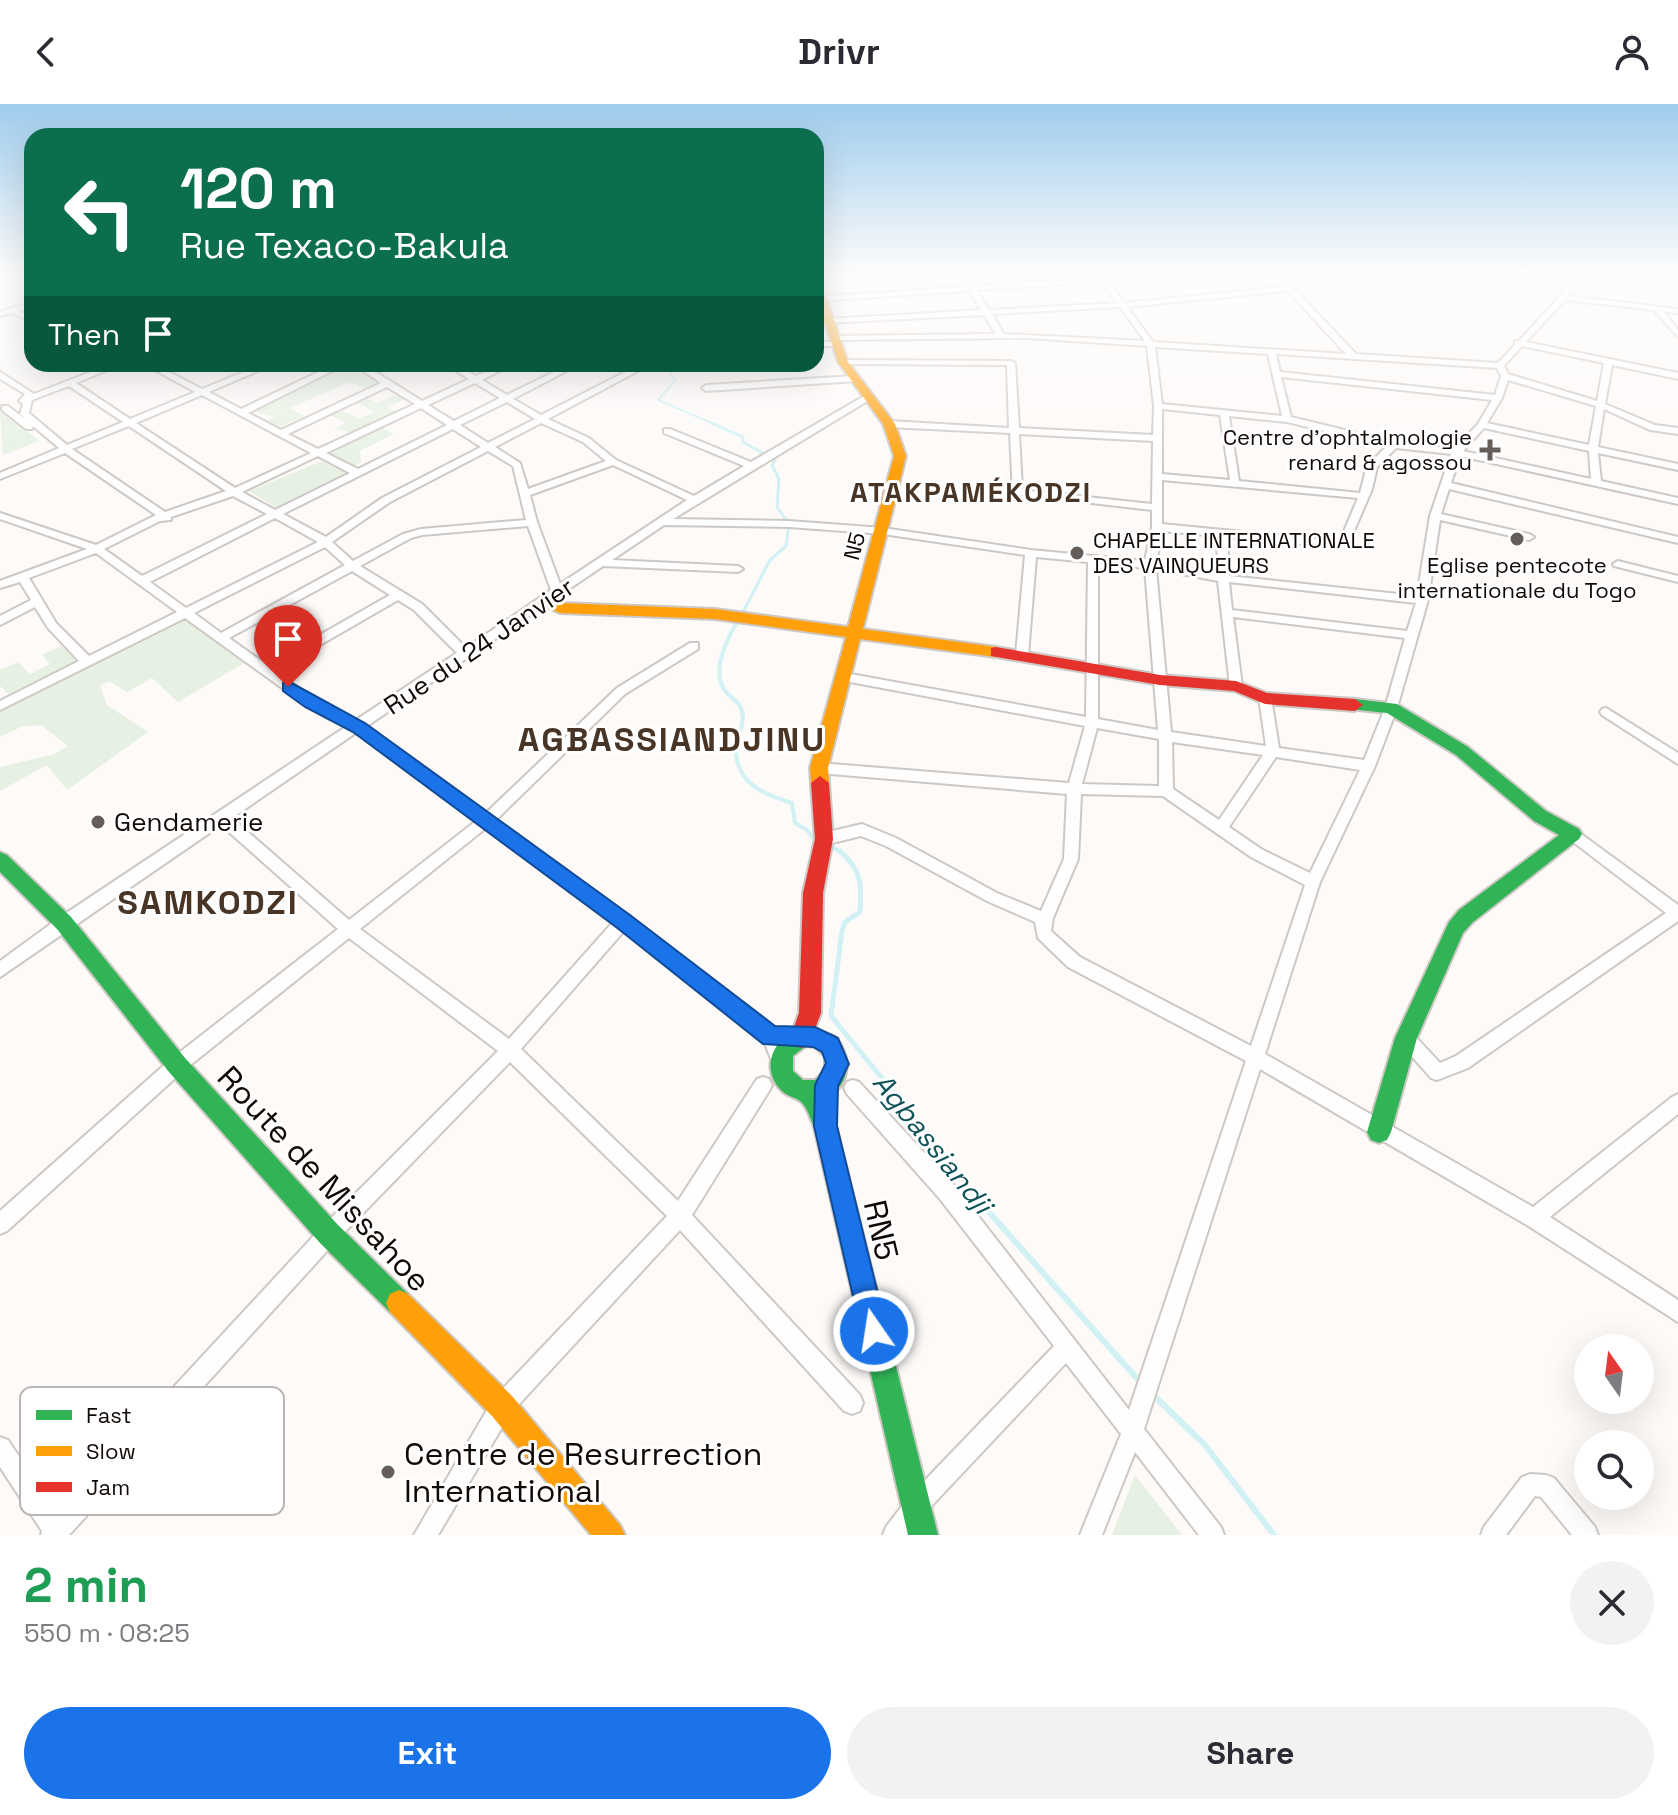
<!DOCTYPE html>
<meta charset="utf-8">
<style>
:root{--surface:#fff;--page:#f2f2f3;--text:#2b2b33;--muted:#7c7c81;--accent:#1a73e8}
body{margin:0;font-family:"Space Grotesk",sans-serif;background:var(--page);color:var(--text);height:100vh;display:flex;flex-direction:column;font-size:30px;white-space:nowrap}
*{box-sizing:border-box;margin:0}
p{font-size:26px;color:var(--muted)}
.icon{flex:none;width:44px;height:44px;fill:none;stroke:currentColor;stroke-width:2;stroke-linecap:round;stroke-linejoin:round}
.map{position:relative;height:1431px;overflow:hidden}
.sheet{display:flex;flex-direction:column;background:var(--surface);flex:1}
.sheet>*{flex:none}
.top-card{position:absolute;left:24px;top:24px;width:800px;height:244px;border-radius:24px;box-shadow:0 8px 32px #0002;background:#0b6e4f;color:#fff;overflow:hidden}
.needle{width:52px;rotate:346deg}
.buttons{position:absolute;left:1574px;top:1230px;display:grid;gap:16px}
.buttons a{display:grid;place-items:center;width:80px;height:80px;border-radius:50%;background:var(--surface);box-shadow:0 8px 32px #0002;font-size:40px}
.pin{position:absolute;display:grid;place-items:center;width:68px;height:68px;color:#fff;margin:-82px -34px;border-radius:50% 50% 50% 0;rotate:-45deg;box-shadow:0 0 8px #0007}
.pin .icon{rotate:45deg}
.me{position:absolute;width:88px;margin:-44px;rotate:347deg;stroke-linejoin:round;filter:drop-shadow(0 0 6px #0008)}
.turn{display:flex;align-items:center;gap:28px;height:168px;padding:0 24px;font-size:36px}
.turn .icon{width:104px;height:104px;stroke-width:2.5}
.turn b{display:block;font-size:56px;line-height:68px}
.then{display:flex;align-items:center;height:76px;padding:0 24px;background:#0003;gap:16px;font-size:30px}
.round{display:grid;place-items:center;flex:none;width:84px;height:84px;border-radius:42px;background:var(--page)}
.overview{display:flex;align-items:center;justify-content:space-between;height:136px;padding:0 24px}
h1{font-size:48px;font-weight:700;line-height:60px;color:#1e9e55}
.button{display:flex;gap:16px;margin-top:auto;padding:16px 24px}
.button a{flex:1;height:92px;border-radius:48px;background:var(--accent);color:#fff;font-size:32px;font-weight:700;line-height:92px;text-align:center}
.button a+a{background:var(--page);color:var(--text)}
header{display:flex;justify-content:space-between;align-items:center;height:104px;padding:0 24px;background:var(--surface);font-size:36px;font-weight:700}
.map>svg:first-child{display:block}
</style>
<header><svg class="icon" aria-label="back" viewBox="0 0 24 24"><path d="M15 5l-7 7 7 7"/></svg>Drivr<svg class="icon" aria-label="person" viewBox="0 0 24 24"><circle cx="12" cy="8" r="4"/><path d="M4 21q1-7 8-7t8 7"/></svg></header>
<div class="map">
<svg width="1678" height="1431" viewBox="0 0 1678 1431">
<rect width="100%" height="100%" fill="#fdfaf8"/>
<g fill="#e6f1e3">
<path d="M346 260 380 278 366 285 350 278 290 304 305 312 280 323 266 316 274 313 249 306Z"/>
<path d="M398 290 405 295 387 303 398 309 357 329 334 325 346 319 328 310 339 305 359 314 375 308 355 298 365 293 377 299Z"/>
<path d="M0 309H5L39 337 3 351Z"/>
<path d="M380 322 393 330 360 347 361 358 353 362 327 349Z"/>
<path d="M322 357 347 369 277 404 249 387Z"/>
<path d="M180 516 189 517 246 558 178 598 152 574 127 588 109 577 100 582 107 601 148 628 67 686 47 661 0 687V663L55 650 68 642 41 621 21 623 0 633V605Z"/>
<path d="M61 542 75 555 73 558 8 590 0 582V566L18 558 30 570 50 560 42 551Z"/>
<path d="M1135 1371 1182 1431H1112Z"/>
</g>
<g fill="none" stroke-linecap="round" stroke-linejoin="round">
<path stroke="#d1f1f4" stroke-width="2" d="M666 260 675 277 658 296 714 320"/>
<path stroke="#d1f1f4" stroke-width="3" d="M709 318 743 333V338L775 356 772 361 779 375 777 403 789 420 786 442 770 456 742 510"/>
<g stroke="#d1f1f4" stroke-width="4">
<path d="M743 508C731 527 708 567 726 588 734 597 742 599 743 613 743 625 735 637 736 649 738 681 766 691 792 699L795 719 807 726 816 738"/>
<path d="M828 741 842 749"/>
</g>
<path stroke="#d1f1f4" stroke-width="5" d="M840 747C862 767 862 781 860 808L845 818 842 827 831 912 945 1051"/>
<g stroke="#d1f1f4" stroke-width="6">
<path d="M944 1049 987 1106 1141 1279"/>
<path d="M1153 1291 1205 1341 1274 1431"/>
</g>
<defs>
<g id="street">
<path d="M876 169 873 171 816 174V170Z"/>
<path d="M958 169H964L973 182 1098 174 1095 169H1102L1105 173 1203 169 1199 171 1108 177 1124 199 1284 183 1271 169H1279L1356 250 1498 259 1515 241V237H1519L1581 169H1589L1568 192 1678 205V209L1663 207 1678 226V233L1654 206 1565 196 1526 238 1678 269V275L1612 261 1605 300 1655 321 1678 324V330L1650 326 1604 305 1598 343 1678 360V366L1598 349 1601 377 1678 394V400L1460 352 1451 379 1678 433V439L1449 385 1441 410 1529 430 1534 433 1529 436 1440 416 1428 496 1397 604 1375 662 1320 778 1265 950 1533 1103 1672 993 1678 990V1010L1550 1113 1678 1196V1218L1527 1121 1260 965 1144 1325 1221 1423 1224 1431H1199L1135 1348 1102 1431H1080L1121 1330 1066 1259 924 1410 908 1431H883L886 1423 908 1394 1054 1242 940 1095 847 990 844 984 847 978 853 976 859 978 954 1081 1129 1306 1246 957 1068 863 1038 834 1035 818 987 797 886 742 861 732 824 741 819 739 817 735 819 731 824 729 862 720 867 722 896 734 997 789 1041 807 1064 755 1067 690 819 669 812 664 819 659 1069 679 1085 622 845 577 839 573 845 569 1086 613 1088 458 1036 453 1028 551 1022 555 1016 551 1025 451 883 430 789 423 664 421 612 456 738 462 743 465 738 468 603 462 367 622 486 709 617 584 690 539H698V545L625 590 496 716 628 812 777 927 789 957 786 963 780 965 774 963 764 937 624 827 521 945 678 1097 757 975 763 973 769 975 772 981 769 987 692 1111 860 1291 863 1299 860 1307 852 1310 844 1307 680 1126 510 1310 438 1431H414L494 1294 667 1112 510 958 336 1137 69 1431H41L42 1427 0 1363V1333L8 1336 57 1409 322 1123 498 947 349 834 183 967 7 1127 0 1130V1107L171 955 338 825 221 721 0 873V857L59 814 347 622 307 602 185 514 0 606V597L79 557 48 524 35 503 0 521V512L31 496 20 478 0 484V477L87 445 0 415V409L96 441 156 411 65 349 0 375V369L59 344 33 322 32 325H26L2 306V302H8L25 315 20 310 23 300 19 297 25 290 0 275V268L34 290 111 260H123L76 279 130 315 195 288 144 260H154L202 285 263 260H274L209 288 241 305 335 260H346L248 309 281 326 381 279 353 260H363L422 297 469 275 445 260H455L476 272 502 260H513L482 276 507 291 570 260H580L513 295 541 311 641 260H651L548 315 589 334 616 356 694 392 744 362 664 329V325H670L751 358 866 291 870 294 869 296 673 415 789 417 883 424 1031 446 1145 457 1152 423V406L1013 390 1010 329 889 323 884 320 889 317 1009 324 1007 261 843 260 839 258 843 256 1011 257 1015 259 1019 324 1153 331 1154 302 1147 242 1028 234 833 236H830V232L996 230 984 211 828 219 824 217 828 215 981 206 969 187 816 197V193L966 183ZM1101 178 1117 199 989 206 976 186ZM1288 187 1346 250 1153 238 1127 203ZM1120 203 1145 237 1004 230 992 210ZM1522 242 1604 259 1597 297 1508 270 1504 262ZM1155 243 1268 250 1282 312 1162 300ZM1276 250 1497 264 1501 272 1495 291 1280 268ZM1281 273 1492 296 1478 320 1454 345 1394 338 1291 313ZM1508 276 1596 302 1589 341 1487 319 1502 294ZM475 279 500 294 454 317 428 301ZM69 282 123 318 67 341 29 309 32 296ZM387 283 415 300 318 345 288 330ZM202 291 311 349 235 384 136 319ZM507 298 535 315 488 339 460 321ZM421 304 447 321 358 365 326 349ZM1162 305 1220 311 1230 376 1162 370ZM1229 312 1287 318 1387 342 1367 362 1360 389 1239 377ZM541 319 583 338 606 357 528 385 520 359 495 343ZM129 322 226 387 165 408 72 345ZM1484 324 1589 347 1591 375 1463 347ZM453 325 481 343 382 394 326 433 283 410ZM1019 330 1153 337 1152 400 1022 386ZM1396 344 1451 350 1430 412 1417 492 1229 472 1227 433 1336 443 1351 434 1372 385 1377 363ZM488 347 513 362 526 416 421 425 403 430 353 457 332 438 390 398ZM318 352 350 369 275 406 242 388ZM613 361 687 396 560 480 537 418 530 391ZM1162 376 1358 394 1342 432 1334 437 1162 420ZM233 392 267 410 142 472 104 445 160 417 171 416V413ZM275 414 318 438 186 504 150 478ZM528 422 551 486 466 544 422 500 360 462 411 434 422 431ZM1162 427 1217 432 1218 470 1156 459ZM325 443 345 461 221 529 194 509ZM96 449 177 508 89 552 56 519 29 474ZM1098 459 1145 464 1158 626 1098 615ZM1156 465 1218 477 1230 582 1236 586 1242 582 1233 513 1405 534 1385 604 1364 656 1279 644 1271 594 1265 590 1259 594 1266 642 1171 628ZM352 467 390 491 267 561 229 534ZM1229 478 1416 499 1407 527 1232 506ZM398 496 414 506 457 549 356 616 315 596 275 567ZM1097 624 1159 635V682L1082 680ZM357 628 476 717 349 816 232 714ZM1172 638 1263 651 1219 716 1173 685ZM1276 653 1360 666 1310 769 1261 745 1229 723ZM1081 690 1163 692 1251 753 1305 781 1251 942 1080 853 1051 827 1053 814 1078 755ZM486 724 613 818 509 935 360 825Z"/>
<path d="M32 198V202L19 207 32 213V218L12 209 0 212V208Z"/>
<path d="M816 238H835L839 240 835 242H816Z"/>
<path d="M854 272 858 275 857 277 706 287 702 284 706 281Z"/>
<path d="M1618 457 1678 472V478L1614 462 1613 460Z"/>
<path d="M1606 604 1678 649V660L1602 611 1600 608 1602 605Z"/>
<path d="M1573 724 1678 801V817L1468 964 1437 976 1431 974 1400 939 1398 934 1400 929 1406 926 1412 929 1440 959 1456 952 1666 809 1568 734 1566 730 1568 726Z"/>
<path d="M1530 1370 1546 1371 1554 1374 1595 1423 1598 1431H1572L1541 1393 1535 1392 1506 1431H1481L1484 1423 1522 1373Z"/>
</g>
<g id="fast">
<path d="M1355 595 1397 600 1468 643 1546 707 1579 725 1582 730 1579 735 1473 818 1463 829 1417 934 1391 1028 1387 1036 1379 1039 1371 1036 1367 1028 1395 934 1449 818 1459 806 1559 731 1534 717 1456 651 1387 609 1349 605 1347 601 1349 597Z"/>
<path d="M0 748 7 751 71 813 185 954 338 1121 408 1190 412 1199 408 1208 399 1212 390 1208 320 1139 169 968 57 825 0 768Z"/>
<path d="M809 922 834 932C853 952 851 983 824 995L836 1022 938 1431H908L814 1023C811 1016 808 1006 803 1000 799 994 788 993 782 987 756 962 778 926 809 922ZM806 942 815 943 825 952V967L815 976H803L793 967V952Z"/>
</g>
<g id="slow">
<path d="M816 175 821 178 848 258 895 320 906 352 863 525 996 543 1004 548 996 553 860 535 828 664 829 679 820 686 811 679 810 664 846 533 715 515 560 509 537 499 544 494 561 499 715 505 848 523 894 352 883 320 838 258 816 192Z"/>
<path d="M399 1186 408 1190 512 1292 620 1421 625 1431H591L492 1312 390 1208 386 1199 390 1190Z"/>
</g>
<g id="jam">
<path d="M996 543 1160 571 1236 577 1267 589 1355 595 1363 601 1355 607 1265 600 1234 587 1160 581 991 552V544Z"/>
<path d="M820 672 829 679 833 735 823 789 821 909 809 941 801 944 793 941 790 934 799 909 803 789 815 735 811 679Z"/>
</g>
</defs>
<use href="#street" stroke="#cec8c4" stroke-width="4"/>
<use href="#fast" stroke="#cec8c4" stroke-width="4"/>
<use href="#slow" stroke="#cec8c4" stroke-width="4"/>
<use href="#jam" stroke="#cec8c4" stroke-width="4"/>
<use href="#street" fill="#fffefe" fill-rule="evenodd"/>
<use href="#fast" fill="#30b455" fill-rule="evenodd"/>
<use href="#slow" fill="#ff9f0a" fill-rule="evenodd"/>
<use href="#jam" fill="#e5322d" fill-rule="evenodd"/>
</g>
<linearGradient id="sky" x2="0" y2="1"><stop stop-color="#9fcced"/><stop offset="0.46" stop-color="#fefdfc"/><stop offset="1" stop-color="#fefdfc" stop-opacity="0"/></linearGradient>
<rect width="1678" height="369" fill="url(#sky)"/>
<path fill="#1a73e8" stroke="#114b97" stroke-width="2" d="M288 577 365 619 630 811 775 922 815 923 838 934 849 960 838 982 837 1022 887 1227 884 1236 874 1240 865 1236 861 1227 814 1022 815 981 826 959 822 948 813 943 763 940 616 823 353 628 305 603 283 587V579Z"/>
<g fill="#645d5a" stroke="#fff" stroke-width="3">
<path d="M1486 334h8v8h8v8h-8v8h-8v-8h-8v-8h8z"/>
<circle cx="1517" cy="435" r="8"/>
<circle cx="1077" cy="449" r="8"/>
<circle cx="98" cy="718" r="8"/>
<circle cx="388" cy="1368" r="8"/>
</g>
<g text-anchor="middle" stroke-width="6" stroke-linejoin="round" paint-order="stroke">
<g font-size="22" fill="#110905" stroke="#fff" text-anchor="end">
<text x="1472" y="341">Centre d'ophtalmologie<tspan x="1472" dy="25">renard &amp; agossou</tspan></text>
<text x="1093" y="444" text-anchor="start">CHAPELLE INTERNATIONALE<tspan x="1093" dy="25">DES VAINQUEURS</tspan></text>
<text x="1517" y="469" text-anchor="middle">Eglise pentecote<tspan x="1517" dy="25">internationale du Togo</tspan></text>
</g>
<g font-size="22" fill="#110905" stroke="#fff">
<text transform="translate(854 442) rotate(-75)" y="8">N5</text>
</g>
<g font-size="26" fill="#110905" stroke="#fff">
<text transform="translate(479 542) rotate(-34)" y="9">Rue du 24 Janvier</text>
</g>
<g font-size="26" fill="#110905" stroke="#fff" text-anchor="start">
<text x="114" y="727">Gendamerie</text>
</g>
<g font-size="28" font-weight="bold" letter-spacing="2" fill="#493526" stroke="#fff">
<text x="971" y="398">ATAKPAMÉKODZI</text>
</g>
<g font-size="28" font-style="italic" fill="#105259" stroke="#fff">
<text transform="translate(933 1039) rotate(51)" y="10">Agbassiandji</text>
</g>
<g font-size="32" fill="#110905" stroke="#fff">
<text transform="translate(324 1075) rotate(47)" y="11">Route de Missahoe</text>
<text transform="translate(881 1126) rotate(77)" y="11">RN5</text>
</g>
<g font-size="32" fill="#110905" stroke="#fff" text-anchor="start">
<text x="404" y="1361">Centre de Resurrection<tspan x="404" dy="37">International</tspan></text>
</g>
<g font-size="34" font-weight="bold" letter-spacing="2" fill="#493526" stroke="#fff">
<text x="672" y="647">AGBASSIANDJINU</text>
<text x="208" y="810">SAMKODZI</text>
</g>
</g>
<rect x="20" y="1283" width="264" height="128" rx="12" fill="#fff" stroke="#b8b5b4" stroke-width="2"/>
<rect x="36" y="1306" width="36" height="10" fill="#30b455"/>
<rect x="36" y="1342" width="36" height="10" fill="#ff9f0a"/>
<rect x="36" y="1378" width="36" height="10" fill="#e5322d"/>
<g font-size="22" fill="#110905">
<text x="86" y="1319">Fast</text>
<text x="86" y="1355">Slow</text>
<text x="86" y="1391">Jam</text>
</g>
</svg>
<div class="buttons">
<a><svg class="needle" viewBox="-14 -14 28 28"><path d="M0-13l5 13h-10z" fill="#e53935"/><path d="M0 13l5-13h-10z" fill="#7c7c81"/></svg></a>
<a><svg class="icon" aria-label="search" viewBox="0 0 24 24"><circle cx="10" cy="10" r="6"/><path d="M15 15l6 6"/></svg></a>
</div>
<div class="pin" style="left:288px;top:583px;background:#d93025"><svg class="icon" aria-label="arrive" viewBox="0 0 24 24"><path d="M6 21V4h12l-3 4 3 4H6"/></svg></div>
<svg class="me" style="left:874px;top:1227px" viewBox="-20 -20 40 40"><circle r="17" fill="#1a73e8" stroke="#fff" stroke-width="3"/><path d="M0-11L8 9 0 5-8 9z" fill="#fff"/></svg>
<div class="top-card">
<div class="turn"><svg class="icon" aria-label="left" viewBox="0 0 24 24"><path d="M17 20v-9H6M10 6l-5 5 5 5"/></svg><div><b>120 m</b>Rue Texaco-Bakula</div></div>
<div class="then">Then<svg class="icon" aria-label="arrive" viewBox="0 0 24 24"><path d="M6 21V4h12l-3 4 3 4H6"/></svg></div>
</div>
</div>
<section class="sheet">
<div class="overview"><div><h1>2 min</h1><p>550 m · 08:25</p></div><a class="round"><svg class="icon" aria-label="close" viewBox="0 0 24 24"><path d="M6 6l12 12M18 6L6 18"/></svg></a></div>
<div class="button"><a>Exit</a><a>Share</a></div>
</section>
